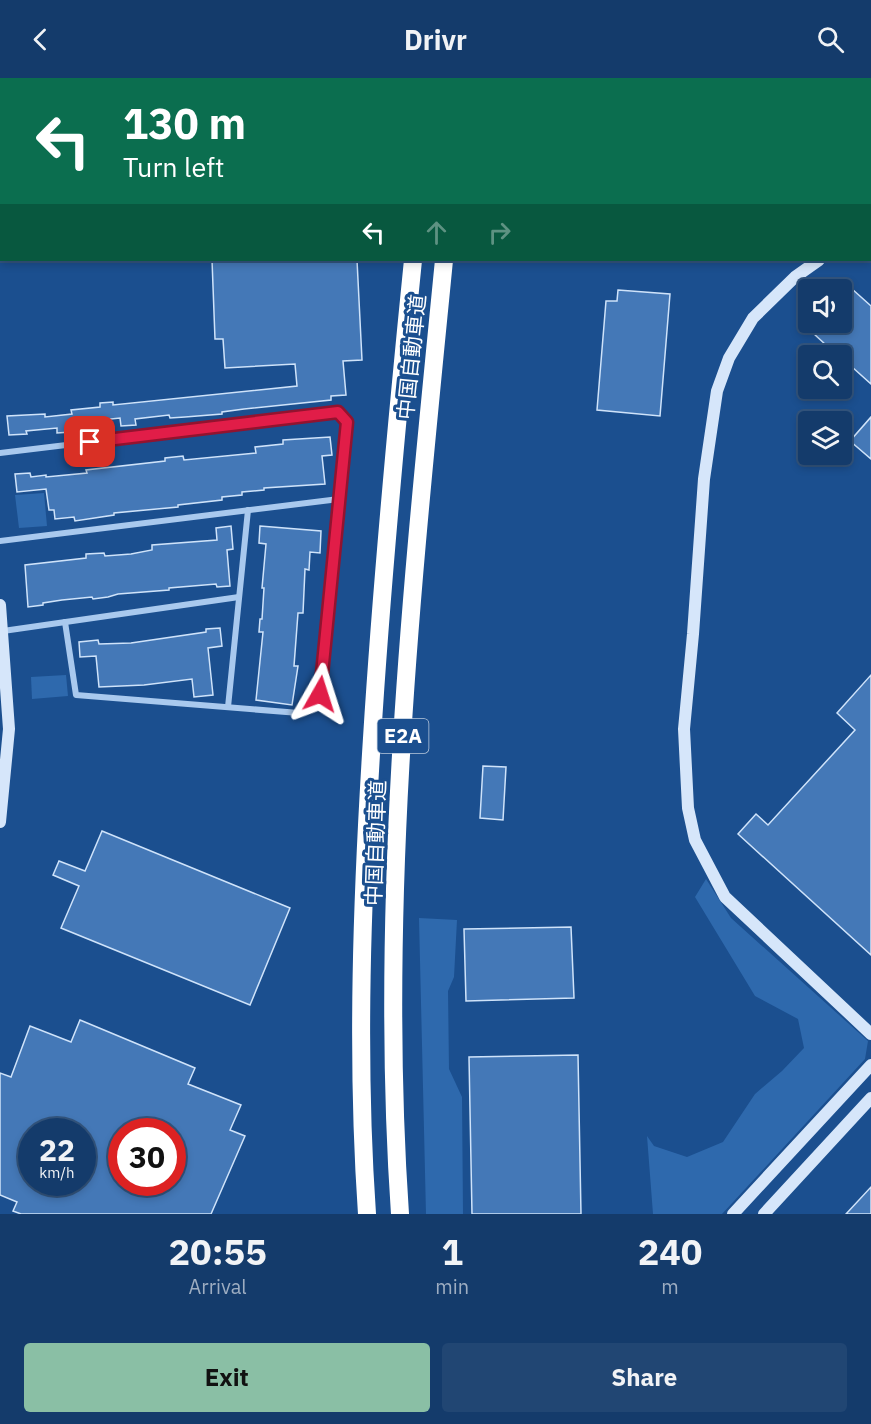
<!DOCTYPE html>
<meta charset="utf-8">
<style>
:root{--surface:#143b6b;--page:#214673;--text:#f1f3f6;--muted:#9dadc1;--line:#33557e;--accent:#8abfa5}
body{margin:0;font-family:"IBM Plex Sans","Noto Sans JP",sans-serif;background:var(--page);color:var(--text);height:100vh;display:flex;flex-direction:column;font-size:22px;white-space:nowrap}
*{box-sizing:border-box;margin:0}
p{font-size:20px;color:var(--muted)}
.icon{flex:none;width:33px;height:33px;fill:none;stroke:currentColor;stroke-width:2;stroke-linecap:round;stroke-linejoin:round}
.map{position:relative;height:1136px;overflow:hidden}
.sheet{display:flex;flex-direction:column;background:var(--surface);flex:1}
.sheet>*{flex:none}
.top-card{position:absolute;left:0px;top:0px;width:872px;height:183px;box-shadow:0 3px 9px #0003,0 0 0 2px var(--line);background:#0b6e4f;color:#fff;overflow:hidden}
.buttons{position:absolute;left:798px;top:201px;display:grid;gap:12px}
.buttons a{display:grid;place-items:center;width:54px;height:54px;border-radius:6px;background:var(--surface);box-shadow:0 3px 9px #0003,0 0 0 2px var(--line);font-size:30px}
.speed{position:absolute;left:18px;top:1040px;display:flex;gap:12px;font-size:30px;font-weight:700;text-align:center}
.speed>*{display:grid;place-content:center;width:78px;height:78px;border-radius:50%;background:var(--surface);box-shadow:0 3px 9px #0003,0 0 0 2px var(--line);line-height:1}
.speed small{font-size:15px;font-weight:400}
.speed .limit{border:9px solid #d22;background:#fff;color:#111}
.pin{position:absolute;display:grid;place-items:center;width:51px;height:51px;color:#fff;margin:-26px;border-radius:12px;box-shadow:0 3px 9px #0006}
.me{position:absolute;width:66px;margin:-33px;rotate:6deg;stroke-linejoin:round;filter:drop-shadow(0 0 4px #0008)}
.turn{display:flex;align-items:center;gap:21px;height:126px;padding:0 24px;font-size:27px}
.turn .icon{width:78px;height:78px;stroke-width:2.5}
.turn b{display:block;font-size:42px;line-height:51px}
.lanes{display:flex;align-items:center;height:57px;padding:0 24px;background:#0003;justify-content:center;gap:30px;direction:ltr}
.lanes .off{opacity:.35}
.eta{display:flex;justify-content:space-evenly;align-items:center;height:102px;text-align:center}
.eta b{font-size:36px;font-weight:800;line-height:42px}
.cta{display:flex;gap:12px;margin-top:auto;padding:12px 24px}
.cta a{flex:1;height:69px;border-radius:6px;background:var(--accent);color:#111;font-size:24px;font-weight:800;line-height:69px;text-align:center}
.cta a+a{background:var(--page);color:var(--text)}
header{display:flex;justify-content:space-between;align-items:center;height:78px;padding:0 24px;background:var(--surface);font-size:27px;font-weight:800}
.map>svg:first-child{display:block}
</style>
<header><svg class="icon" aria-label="back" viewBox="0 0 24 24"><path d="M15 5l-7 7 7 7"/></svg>Drivr<svg class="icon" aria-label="search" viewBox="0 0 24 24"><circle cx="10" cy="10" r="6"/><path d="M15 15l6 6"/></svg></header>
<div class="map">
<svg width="871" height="1136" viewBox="0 0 871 1136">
<rect width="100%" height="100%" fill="#1b4f8f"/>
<g fill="#2e69ad">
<path d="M44 415 47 448 19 450 15 417Z"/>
<path d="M66 597 68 618 32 621 31 599Z"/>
<path d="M706 801 731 840 868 963 865 981 722 1136H653L647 1058 654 1068 687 1079 723 1064 755 1016 782 993 804 970 798 941 755 918 695 819Z"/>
<path d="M419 840 457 842 454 899 448 913 449 991 462 1019 463 1136H426Z"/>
</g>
<g fill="#4478b7" stroke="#cfe3fa" stroke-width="1.5" fill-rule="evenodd">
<path d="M212 182H357L362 282 343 283 346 317 331 318V322L244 331 222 334V336L185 339 170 340 169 337 135 341 136 347 121 348 120 340 92 343V347L70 349 71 354 57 355V350L26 353 27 356 9 357 7 338 45 336V339L72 336 71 332 100 329V325L113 324V327L297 308 295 286 225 290 223 261H215Z"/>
<path d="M842 202 871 228V306L842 280V278H838L801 244H842Z"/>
<path d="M618 212 670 216 660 338 597 332 606 223H617Z"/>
<path d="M871 339V381L850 363Z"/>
<path d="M330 359 332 377 322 378 325 406 264 410V412L242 414V417L222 419V422L178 427V429L114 435V437L75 443 74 439 55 441 54 432H49L46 411 17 414 15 396 30 395 31 399 46 397V399L87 395 86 392 165 383V380L183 378 184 382 256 375 255 369 283 366V362Z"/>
<path d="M231 448 233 471 227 472 230 508 217 509 216 506 169 510V512L118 516 108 519 93 521 92 519 62 522 43 525V527L28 529 25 487 86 480V476L104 475 105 478 131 476 152 472V467L217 462 216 450Z"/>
<path d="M260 448 321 453 320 475 310 474 309 492 305 491 303 535H298L294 588H298L292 627 256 622 263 554H259L260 541H262L264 510H262L266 466 259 465Z"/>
<path d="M220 550 222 568 208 570 213 617 194 619 192 601 144 607 99 609 96 578 80 579 79 564 98 562 99 566 131 565 206 554V551Z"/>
<path d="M871 597V877L738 756 756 736 768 747 855 652 837 635Z"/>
<path d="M483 688 506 689 503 742 480 740Z"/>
<path d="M102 753 290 830 250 927 61 850 79 808 53 797 59 783 85 793Z"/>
<path d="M571 849 574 920 466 923 464 851Z"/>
<path d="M80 942 195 990 188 1006 241 1027 230 1052 245 1058 211 1136H21L13 1133 17 1124 0 1117V995L11 999 30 948 71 964ZM32 1053H82V1104H32ZM122 1053H172V1104H122Z"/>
<path d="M578 977 581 1136H472L469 979Z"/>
<path d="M871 1109V1136H846Z"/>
</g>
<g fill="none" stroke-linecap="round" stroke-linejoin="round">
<g stroke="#a9c9ee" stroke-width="6">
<path d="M0 375 338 334 347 344 320 616 299 635 76 617 65 544"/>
<path d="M0 463 339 421"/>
<path d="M3 553 239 519"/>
<path d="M228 629 248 432"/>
</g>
<g stroke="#d6e6fa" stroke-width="12">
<path d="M841 0 842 2"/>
<path d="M182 2 186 0"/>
<path d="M870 58 871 60"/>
<path d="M0 67H2"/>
<path d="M870 144 871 143"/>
<path d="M819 182 795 199 753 240 729 280 717 313 704 401 693 556 684 651 688 730 695 762 725 819 871 956"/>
<path d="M0 527 9 651 0 744"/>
<path d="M733 1136 871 987"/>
<path d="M764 1136 871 1020"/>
</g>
<g stroke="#fff" stroke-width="18">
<path d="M430 2 431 0"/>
<path d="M462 2V0"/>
<path d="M367 1136C356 978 362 818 372 660 382 500 397 341 413 182"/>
<path d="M400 1136C378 818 413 498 444 182"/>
</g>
</g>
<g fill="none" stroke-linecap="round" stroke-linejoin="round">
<defs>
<path id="route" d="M90 364 338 334 347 344 320 616"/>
</defs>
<use href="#route" stroke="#92132f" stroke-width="15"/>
<use href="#route" stroke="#e11d48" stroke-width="10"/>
</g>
<g text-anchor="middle" stroke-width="6" stroke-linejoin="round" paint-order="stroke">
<rect fill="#1b4f8f" stroke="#bbcadd" stroke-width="1.5" x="377.5" y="641" width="51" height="34" rx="4.5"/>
<g font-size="20" font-weight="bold" fill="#fff">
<text x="403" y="665">E2A</text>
</g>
<g font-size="21" fill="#fff" stroke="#1b4f8f">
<text transform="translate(412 279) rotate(-84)" y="7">中国自動車道</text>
<text transform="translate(376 765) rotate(-88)" y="7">中国自動車道</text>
</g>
</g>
</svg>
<div class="buttons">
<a><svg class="icon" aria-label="sound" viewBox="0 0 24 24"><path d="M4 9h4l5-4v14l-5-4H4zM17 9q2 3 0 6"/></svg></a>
<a><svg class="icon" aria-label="search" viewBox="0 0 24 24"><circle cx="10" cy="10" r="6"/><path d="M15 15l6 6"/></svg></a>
<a><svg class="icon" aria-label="layers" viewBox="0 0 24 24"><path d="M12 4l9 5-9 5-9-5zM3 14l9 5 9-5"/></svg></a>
</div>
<div class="speed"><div>22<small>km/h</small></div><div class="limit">30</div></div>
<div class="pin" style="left:90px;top:364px;background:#d93025"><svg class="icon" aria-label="arrive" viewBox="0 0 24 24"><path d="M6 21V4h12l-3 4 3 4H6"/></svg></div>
<svg class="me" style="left:320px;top:616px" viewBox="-20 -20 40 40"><path d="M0-17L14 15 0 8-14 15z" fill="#e11d48" stroke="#fff" stroke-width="4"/></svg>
<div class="top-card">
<div class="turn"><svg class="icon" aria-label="left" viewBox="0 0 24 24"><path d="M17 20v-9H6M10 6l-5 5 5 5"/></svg><div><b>130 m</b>Turn left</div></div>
<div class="lanes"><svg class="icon" aria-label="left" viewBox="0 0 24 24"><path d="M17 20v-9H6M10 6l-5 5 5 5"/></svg><svg class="icon off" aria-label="ahead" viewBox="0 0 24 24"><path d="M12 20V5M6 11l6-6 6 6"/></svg><svg class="icon off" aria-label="right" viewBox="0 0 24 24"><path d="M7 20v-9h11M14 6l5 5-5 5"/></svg></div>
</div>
</div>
<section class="sheet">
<div class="eta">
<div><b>20:55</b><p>Arrival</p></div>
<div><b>1</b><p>min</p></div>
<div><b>240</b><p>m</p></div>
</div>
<div class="cta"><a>Exit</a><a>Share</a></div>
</section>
